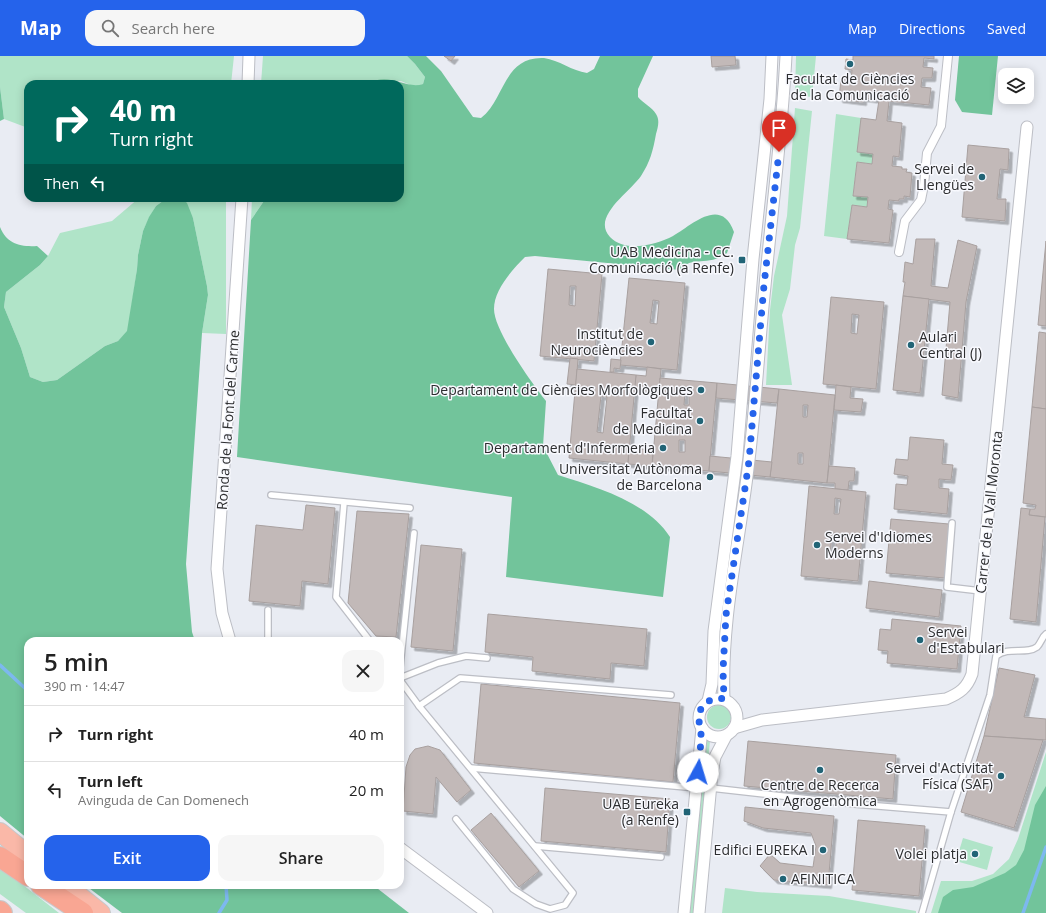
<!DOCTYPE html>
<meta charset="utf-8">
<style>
:root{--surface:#fff;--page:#f6f6f6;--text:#222;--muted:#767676;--line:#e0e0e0;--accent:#2563eb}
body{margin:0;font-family:"Open Sans",sans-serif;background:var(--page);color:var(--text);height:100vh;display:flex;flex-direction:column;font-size:15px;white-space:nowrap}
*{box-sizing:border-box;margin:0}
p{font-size:13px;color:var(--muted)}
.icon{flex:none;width:22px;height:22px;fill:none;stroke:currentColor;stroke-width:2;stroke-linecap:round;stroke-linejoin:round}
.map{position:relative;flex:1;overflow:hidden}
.drawer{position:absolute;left:24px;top:581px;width:380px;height:252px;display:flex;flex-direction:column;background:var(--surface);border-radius:12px;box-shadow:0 2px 10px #0003}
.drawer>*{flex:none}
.guide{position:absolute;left:24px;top:24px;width:380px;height:122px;border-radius:12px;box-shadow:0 2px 10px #0003;background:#00695c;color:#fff;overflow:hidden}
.controls{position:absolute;left:998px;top:12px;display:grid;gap:8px}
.controls a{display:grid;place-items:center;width:36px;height:36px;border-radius:8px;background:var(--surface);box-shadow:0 2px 10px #0003;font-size:20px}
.pin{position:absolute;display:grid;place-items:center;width:34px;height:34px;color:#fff;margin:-41px -17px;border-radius:50% 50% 50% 0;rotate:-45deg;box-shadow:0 0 4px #0007}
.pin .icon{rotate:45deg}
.me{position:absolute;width:44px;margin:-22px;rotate:6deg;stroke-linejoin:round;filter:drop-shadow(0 0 3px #0008)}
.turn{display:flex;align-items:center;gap:14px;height:84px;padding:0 20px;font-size:18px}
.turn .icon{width:52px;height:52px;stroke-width:2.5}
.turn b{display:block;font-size:28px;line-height:34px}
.then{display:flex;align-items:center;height:38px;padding:0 20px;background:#0003;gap:8px;font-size:15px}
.round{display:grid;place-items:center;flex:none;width:42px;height:42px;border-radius:12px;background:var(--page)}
.head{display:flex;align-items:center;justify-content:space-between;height:68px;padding:0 20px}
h1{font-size:24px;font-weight:600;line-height:30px}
.button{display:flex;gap:8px;margin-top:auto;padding:8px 20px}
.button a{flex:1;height:46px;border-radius:12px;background:var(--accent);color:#fff;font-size:16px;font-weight:600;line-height:46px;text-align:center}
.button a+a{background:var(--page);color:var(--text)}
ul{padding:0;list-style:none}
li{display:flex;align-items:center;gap:12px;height:56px;padding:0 20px;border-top:1px solid var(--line)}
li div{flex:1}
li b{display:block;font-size:15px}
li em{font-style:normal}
header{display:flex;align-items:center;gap:24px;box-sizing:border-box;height:56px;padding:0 20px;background:var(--accent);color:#fff}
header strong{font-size:19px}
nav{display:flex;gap:22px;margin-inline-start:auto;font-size:14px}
.search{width:280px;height:36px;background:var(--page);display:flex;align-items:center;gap:10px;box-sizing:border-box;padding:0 14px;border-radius:12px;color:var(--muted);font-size:15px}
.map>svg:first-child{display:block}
</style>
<header>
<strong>Map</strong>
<div class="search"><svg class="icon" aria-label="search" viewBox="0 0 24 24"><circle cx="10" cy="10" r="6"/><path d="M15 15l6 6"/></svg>Search here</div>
<nav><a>Map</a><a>Directions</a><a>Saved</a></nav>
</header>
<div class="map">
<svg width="1046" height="857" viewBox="0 0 1046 857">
<defs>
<filter id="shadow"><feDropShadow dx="3.5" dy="3.5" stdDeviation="0" flood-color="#0004"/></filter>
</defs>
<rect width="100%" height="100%" fill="#e9ecf3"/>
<g fill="#b0e4c8">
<path d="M0 0H234L231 28H28V72L4 63 0 31Z"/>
<path d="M263 0H407L415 8 425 21 423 28 415 31 401 25 371 26 368 28H261Z"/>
<path d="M796 0H816L812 41 795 39Z"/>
<path d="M795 52 812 55 800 172 795 189 790 233 782 259 792 329H766L770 254 774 220 787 160Z"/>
<path d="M836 58 861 62 873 98 872 108 857 106 853 139 868 141 867 151 852 149 847 183 824 180Z"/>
<path d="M139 142H167L156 150 149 162 143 175 138 199 137 213 128 275 118 285 105 290 57 324 43 326 30 321 21 292 4 251 6 236 40 209 48 200 60 177 112 165Z"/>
<path d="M182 142H226V278L202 277 208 239 207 230 193 162Z"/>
<path d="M252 142H266L251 164Z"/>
<circle cx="719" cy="661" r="12"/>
<path d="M706 685H710L707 714H703Z"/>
<path d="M1046 696V857H931L941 825H972L993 818 1009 803 1018 783Z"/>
<path d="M703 722H707L694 857H690Z"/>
<path d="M963 782 993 791 987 814 956 805Z"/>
<path d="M0 811 59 857H26L0 838Z"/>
<path d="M725 832 757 836 829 840 916 855V857H722Z"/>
</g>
<g fill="#72c49b">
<path d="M407 0H426L441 15 473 61 481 62C505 44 503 0 544 2 559 4 572 15 587 17L594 13 600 0H653L638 33V41C643 47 652 51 656 58 660 64 658 71 656 78 653 95 650 106 641 120 630 136 591 161 610 181 625 197 656 189 673 180 692 169 721 140 734 176L727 197C710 211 691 199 680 214L535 200 525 201C512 214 494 234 494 253 494 275 532 327 546 345L543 390 558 419C595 431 647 445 670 481L663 541 506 521 512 441 237 401 251 164 266 142H400V28H368C389 15 406 34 423 28L425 21 415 8Z"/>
<path d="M959 0H998L992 59 962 56 955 44Z"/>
<path d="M0 31 4 63 0 65Z"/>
<path d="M167 142H182L187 147 193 162 207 230 208 239 202 277 186 508 192 576 195 585H28V783L0 760V171C7 188 20 191 37 190L48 200 40 209 6 236 4 251 21 292 30 321 43 326 57 324 105 290 118 285 127 275 137 213 138 199 143 175 149 161 156 150Z"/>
<path d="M1046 730V857H938L943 841 953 834 973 831 1005 817 1016 809 1024 794 1035 749Z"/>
<path d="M85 829H373L409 857H122Z"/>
</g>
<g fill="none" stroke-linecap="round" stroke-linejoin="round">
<g stroke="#7db8ef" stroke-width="3.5">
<path d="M0 609 28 635"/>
<path d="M219 857 227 844 226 829"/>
<path d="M1023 857 1046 791"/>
</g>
</g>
<g fill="#c2b9b8" stroke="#a8a09f" fill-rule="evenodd" filter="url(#shadow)">
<path d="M444 0H455L451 5Z"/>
<path d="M711 0H735L736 9 712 11Z"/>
<path d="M853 0H934V3L924 2 923 11 933 12 932 22H922L921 31 931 32 929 49 889 45 887 65 902 67 899 101 893 100 892 110 902 111V113H907L906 116 912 117 910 141 904 140V143H899V145L889 144 888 153 893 154 889 187 847 183 852 149 867 151 868 141 853 140 857 106 872 108 873 98 857 96 861 62 876 64 879 44 863 42V46L839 43 841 23 851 24 852 14 845 13 846 3 853 4Z"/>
<path d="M968 89 1009 93 1008 114 1000 113 997 143H1006L1005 165 962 161Z"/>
<path d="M916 183H935L931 230 948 232 958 184 977 190 966 246 958 342 942 339 950 246 903 240 905 226H903L905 206 913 208Z"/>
<path d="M1046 185V270L1038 269Z"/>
<path d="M548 213 602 218 594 305 540 300ZM570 230H576L575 250 569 249Z"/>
<path d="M629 222 685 227 677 314 620 309ZM653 244 659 245 657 268 650 267Z"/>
<path d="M903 240 929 243 920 337 893 334Z"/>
<path d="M831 241 884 246 876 333 823 328ZM852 258 859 259 857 278 851 277Z"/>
<path d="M1039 276 1046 277V353L1032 351Z"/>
<path d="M570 302 578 303 576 329 567 328Z"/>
<path d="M611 303 621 304 620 313 614 312V316H610Z"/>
<path d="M647 311 661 313 659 336 634 334 636 319 646 320Z"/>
<path d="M577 313 636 319 628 408 569 402ZM601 340 607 341 603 377 597 376Z"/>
<path d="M660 322 717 327 709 415 652 410ZM685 337H689V349H684ZM679 384H685V396H679Z"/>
<path d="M717 327 779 333 777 347 716 342Z"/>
<path d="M836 329 851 331 850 342 863 343 861 356 834 354Z"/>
<path d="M779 333 835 339 827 427 770 421ZM803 349H808L807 361H803ZM798 397H803V408H798Z"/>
<path d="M1032 351 1046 353V461L1029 459 1030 453H1035L1036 449 1023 447Z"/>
<path d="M910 381 944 384 942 408 953 409 951 424 939 423V432L949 433 947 458 894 453 896 428 907 429 908 420 894 418 896 403 908 404Z"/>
<path d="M629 392 653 394 652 410 628 408Z"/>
<path d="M710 400 772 406 770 421 709 415Z"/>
<path d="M829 410 855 412 854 425H849L848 434 835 433V427H827Z"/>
<path d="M809 430 866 436 858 525 801 520ZM835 442 841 443 839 458H834ZM832 477H837L835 500H830Z"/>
<path d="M306 449 335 452 328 528 302 525 300 550 249 545 256 469 303 474Z"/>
<path d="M1021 452 1030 453 1029 459 1045 461 1036 566 1010 563Z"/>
<path d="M357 455 409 458 396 581 376 580 348 547Z"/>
<path d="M891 463 949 468 945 522 886 517Z"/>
<path d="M421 489 462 493 453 595 411 591Z"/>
<path d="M869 525 942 534 939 561 866 552Z"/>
<path d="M488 558 647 573 644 610 611 607 610 623 532 615 533 601 485 596Z"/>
<path d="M892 563 961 570 957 613 887 607 888 595 878 594 880 573 891 574Z"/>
<path d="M296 582 332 585H296Z"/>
<path d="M999 612 1035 619 1024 661 1046 663V684L984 680Z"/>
<path d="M481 628 680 647 673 726 474 707Z"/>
<path d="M984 680 1043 684 1014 772 961 756Z"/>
<path d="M748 685 896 699 893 743 744 730Z"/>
<path d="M428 690 440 694 471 734 457 746 436 721 433 758 403 755 406 711 410 699 415 693Z"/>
<path d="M545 732 670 743 666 796 541 785Z"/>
<path d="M745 751 834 760 828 829 774 824 760 810 770 798 780 807 813 811 816 790 811 777 763 772 744 765Z"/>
<path d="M491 757 539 815 519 831 471 774Z"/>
<path d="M858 764 925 770 919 840 852 834Z"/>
</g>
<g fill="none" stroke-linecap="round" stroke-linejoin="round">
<defs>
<g id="service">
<path d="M271 439 410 452"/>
<path d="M344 447 336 541 370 585"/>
<path d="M952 467 947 531 981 535"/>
<path d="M268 585V554"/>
<path d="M400 611 414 477"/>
<path d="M400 622 438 607 466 600 487 602"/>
<path d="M400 624 419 650 573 837 565 849 550 853 536 848 513 833 456 763"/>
<path d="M419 650 460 622 671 639"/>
<path d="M471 712 697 732"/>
<path d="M711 732 854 748 951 756"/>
<path d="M535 790 661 801"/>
<path d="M922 857 951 756 990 639 996 600C1009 590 1026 599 1037 591 1041 587 1042 581 1046 578"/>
</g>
<path id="pedestrian" d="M899 196 905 165 921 144 924 129 927 97 941 70 948 0"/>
<g id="minor">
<path d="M248 28 249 0"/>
<path d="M230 585 222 557 217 513 242 142"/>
<circle cx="718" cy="662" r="19"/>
<path d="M724 643C721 560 740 486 749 404 756 346 759 288 765 230 772 153 782 77 786 0"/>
<path d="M708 645 712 628 714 575 737 400 753 203 770 43 772 0"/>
<path d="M734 672 762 664 946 643C960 637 967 632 972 618L1027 71"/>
<path d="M400 792 487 857"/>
<path d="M684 857 702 672"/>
<path d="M699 857 712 717 715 701 726 680"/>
</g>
<g id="trunk">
<path d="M0 776 28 799"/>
<path d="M66 829 101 857"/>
</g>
<g id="motorway">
<path d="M0 801 28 820"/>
<path d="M41 829 83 857"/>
<path d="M0 855 2 857"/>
</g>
</defs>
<use href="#service" stroke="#bcbec5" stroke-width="8"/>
<use href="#pedestrian" stroke="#bcbec5" stroke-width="10"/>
<use href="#minor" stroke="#bcbec5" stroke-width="13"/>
<use href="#trunk" stroke="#c8c8c9" stroke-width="20"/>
<use href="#motorway" stroke="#c8c8c9" stroke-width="22"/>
<use href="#service" stroke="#fff" stroke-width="5.5"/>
<use href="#pedestrian" stroke="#fff" stroke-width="8"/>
<use href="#minor" stroke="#fff" stroke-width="11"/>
<use href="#trunk" stroke="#fab8a8" stroke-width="18"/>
<use href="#motorway" stroke="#f9a693" stroke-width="20"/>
</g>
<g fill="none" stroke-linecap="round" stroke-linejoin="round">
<path stroke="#2563eb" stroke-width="7" stroke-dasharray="0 12.6" d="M698 716C699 703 701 691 701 678 701 673 699 669 699 663 698 649 711 640 724 643L723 615 726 559 749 405 764 229 779 96"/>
</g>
<g fill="#216476" stroke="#f8f9fe" stroke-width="1.5">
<circle cx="850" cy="8" r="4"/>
<circle cx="982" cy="121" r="4"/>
<rect x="738" y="200" width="8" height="8" rx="2"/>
<circle cx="651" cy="286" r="4"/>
<circle cx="911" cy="289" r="4"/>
<circle cx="701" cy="334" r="4"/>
<circle cx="700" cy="365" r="4"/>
<circle cx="663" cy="392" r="4"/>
<circle cx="710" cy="421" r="4"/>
<circle cx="817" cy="489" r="4"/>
<circle cx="920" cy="584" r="4"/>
<circle cx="820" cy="714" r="4"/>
<circle cx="1001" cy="720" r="4"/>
<rect x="683" y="752" width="8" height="8" rx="2"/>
<circle cx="823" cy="794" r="4"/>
<circle cx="975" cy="798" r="4"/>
<circle cx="783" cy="823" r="4"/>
</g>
<g text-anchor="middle" stroke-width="3" stroke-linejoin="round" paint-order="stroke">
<g font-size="14" fill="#2c2d2f" stroke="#f8f9fe" text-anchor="end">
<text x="850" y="28" text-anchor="middle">Facultat de Ciències<tspan x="850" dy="16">de la Comunicació</tspan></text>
<text x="974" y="118">Servei de<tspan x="974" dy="16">Llengües</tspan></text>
<text x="734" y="201">UAB Medicina - CC.<tspan x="734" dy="16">Comunicació (a Renfe)</tspan></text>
<text x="643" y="283">Institut de<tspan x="643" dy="16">Neurociències</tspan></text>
<text x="919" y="286" text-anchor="start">Aulari<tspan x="919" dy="16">Central (J)</tspan></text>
<text x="693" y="339">Departament de Ciències Morfològiques</text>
<text x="692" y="362">Facultat<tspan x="692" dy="16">de Medicina</tspan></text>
<text x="655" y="397">Departament d'Infermeria</text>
<text x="702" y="418">Universitat Autònoma<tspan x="702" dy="16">de Barcelona</tspan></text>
<text x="825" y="486" text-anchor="start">Servei d'Idiomes<tspan x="825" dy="16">Moderns</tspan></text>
<text x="928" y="581" text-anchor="start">Servei<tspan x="928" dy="16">d'Estabulari</tspan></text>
<text x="993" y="717">Servei d'Activitat<tspan x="993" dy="16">Física (SAF)</tspan></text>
<text x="820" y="734" text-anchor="middle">Centre de Recerca<tspan x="820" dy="16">en Agrogenòmica</tspan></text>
<text x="679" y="753">UAB Eureka<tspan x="679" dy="16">(a Renfe)</tspan></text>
<text x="815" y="799">Edifici EUREKA I</text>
<text x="967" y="803">Volei platja</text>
<text x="791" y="828" text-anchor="start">AFINITICA</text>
</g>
<g font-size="14" fill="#2c2d2f" stroke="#f8f9fe">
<text transform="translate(228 364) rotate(-86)" y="5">Ronda de la Font del Carme</text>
<text transform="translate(989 456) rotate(-84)" y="5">Carrer de la Vall Moronta</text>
</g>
</g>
</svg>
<div class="controls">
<a><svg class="icon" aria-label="layers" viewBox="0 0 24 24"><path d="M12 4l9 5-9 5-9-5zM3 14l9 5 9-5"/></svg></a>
</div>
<div class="pin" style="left:779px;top:96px;background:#d93025"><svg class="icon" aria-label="arrive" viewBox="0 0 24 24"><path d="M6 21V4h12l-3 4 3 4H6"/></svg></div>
<svg class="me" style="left:698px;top:716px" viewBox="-20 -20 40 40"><circle r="19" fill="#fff"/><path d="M0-13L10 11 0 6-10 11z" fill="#2563eb"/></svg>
<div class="guide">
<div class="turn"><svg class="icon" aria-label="right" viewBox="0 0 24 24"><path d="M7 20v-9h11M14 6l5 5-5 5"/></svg><div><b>40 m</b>Turn right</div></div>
<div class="then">Then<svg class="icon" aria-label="left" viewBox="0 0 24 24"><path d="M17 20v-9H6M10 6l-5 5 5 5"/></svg></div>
</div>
<section class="drawer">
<div class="head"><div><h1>5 min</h1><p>390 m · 14:47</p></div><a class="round"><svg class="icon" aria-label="close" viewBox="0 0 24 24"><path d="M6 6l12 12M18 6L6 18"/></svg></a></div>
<ul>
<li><svg class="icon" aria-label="right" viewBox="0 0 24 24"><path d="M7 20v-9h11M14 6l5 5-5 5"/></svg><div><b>Turn right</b></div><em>40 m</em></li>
<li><svg class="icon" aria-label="left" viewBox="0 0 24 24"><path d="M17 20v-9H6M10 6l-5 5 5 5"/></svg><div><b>Turn left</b><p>Avinguda de Can Domenech</p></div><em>20 m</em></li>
</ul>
<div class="button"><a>Exit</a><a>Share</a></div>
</section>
</div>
